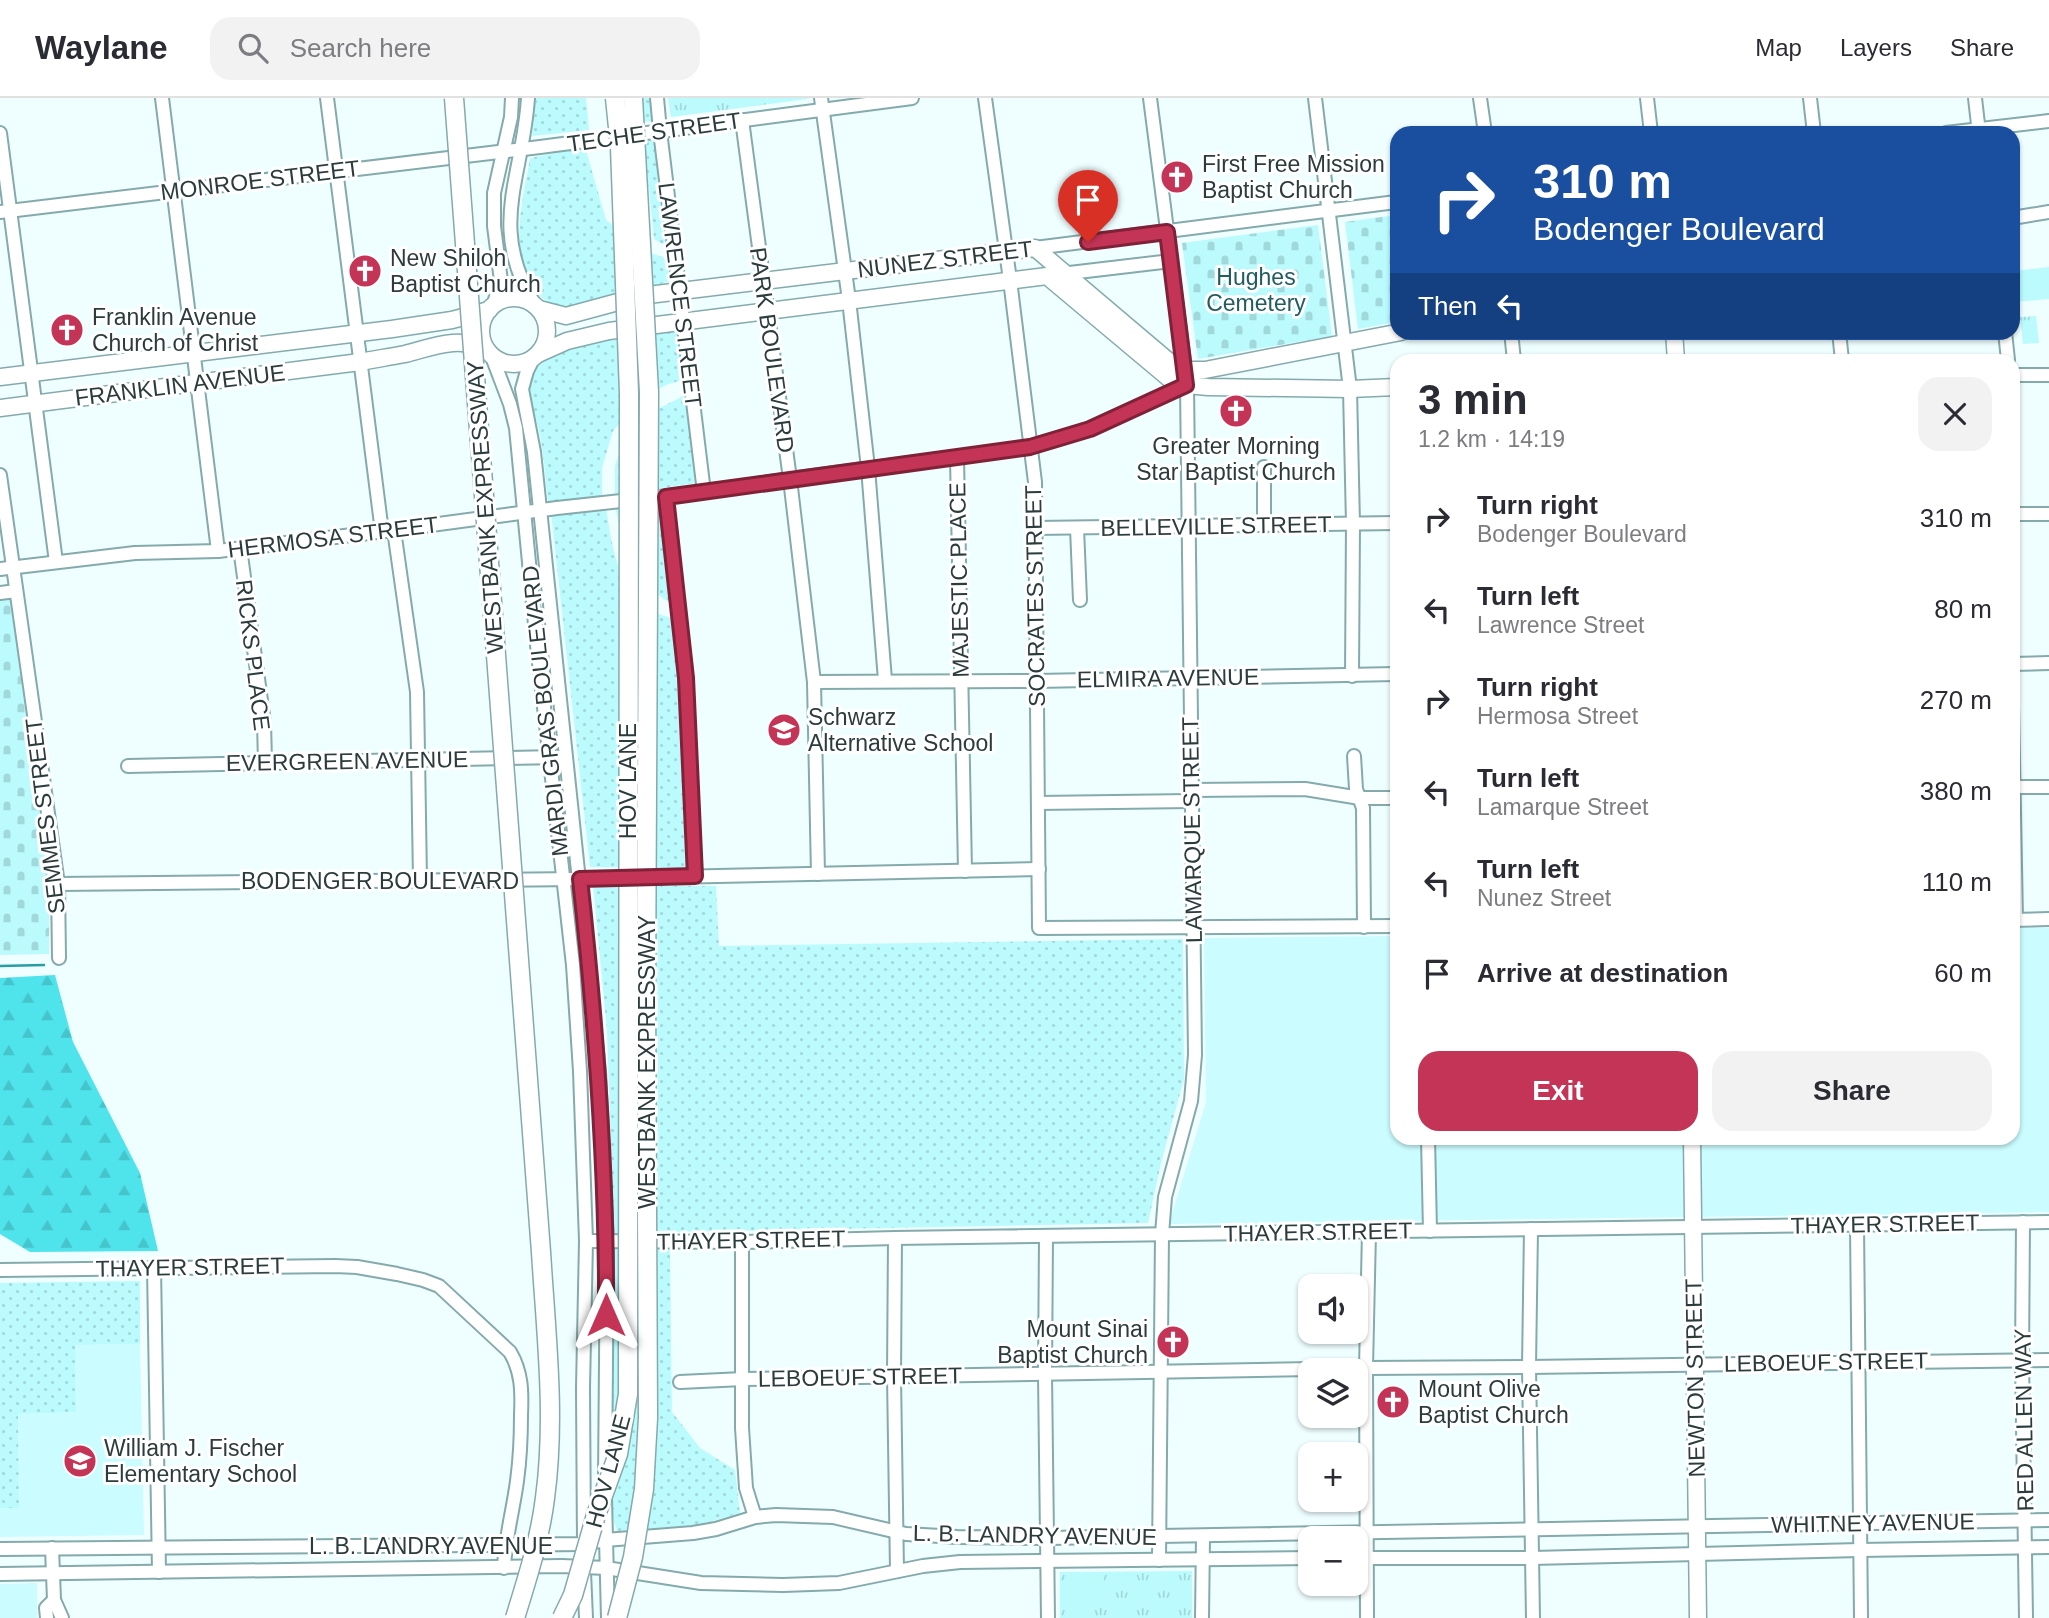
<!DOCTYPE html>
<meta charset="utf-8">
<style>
:root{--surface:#fff;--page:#f2f2f3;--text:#2b2b33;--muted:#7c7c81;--line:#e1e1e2;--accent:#c43456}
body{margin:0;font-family:Helvetica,sans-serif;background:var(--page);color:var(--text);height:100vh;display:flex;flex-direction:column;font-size:26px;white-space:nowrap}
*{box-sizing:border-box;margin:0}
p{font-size:23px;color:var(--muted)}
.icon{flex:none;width:38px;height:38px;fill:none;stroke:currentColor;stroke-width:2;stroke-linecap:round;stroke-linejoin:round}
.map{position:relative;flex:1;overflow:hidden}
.sheet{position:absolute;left:1390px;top:256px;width:630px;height:791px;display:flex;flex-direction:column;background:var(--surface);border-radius:21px;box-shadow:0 2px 5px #0004}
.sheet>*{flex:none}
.hud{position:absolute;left:1390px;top:28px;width:630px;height:214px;border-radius:21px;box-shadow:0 2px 5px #0004;background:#1a4fa0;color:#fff;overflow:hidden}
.controls{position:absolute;left:1298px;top:1176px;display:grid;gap:14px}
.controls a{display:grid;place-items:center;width:70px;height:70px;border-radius:14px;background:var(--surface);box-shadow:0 2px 5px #0004;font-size:35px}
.pin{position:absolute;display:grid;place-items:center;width:60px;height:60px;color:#fff;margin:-72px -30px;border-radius:50% 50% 50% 0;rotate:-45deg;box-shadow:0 0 7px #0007}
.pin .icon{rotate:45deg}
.me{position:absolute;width:77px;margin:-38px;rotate:0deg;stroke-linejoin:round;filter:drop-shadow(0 0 5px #0008)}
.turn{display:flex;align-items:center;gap:24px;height:147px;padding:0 28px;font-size:32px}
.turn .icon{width:91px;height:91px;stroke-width:2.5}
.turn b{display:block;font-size:49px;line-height:60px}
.then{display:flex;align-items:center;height:66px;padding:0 28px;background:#0003;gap:14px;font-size:26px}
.round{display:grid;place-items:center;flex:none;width:74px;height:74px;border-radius:21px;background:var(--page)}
.headline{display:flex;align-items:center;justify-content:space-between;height:119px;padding:0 28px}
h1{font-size:42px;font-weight:800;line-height:52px}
.action{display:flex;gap:14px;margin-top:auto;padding:14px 28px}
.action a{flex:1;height:80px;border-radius:21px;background:var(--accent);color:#fff;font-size:28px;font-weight:800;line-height:80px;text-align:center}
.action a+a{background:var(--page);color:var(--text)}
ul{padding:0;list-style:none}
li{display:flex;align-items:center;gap:21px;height:91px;padding:0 28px}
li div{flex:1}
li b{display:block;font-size:26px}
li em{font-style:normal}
header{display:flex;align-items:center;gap:42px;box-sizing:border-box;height:98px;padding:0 35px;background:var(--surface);border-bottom:2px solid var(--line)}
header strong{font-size:33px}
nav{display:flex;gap:38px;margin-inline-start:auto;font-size:24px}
.search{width:490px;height:63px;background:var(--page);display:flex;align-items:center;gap:18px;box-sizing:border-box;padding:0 24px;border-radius:21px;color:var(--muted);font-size:26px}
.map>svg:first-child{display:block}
</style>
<header>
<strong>Waylane</strong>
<div class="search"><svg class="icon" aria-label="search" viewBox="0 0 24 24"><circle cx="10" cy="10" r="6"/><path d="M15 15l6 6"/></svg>Search here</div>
<nav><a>Map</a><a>Layers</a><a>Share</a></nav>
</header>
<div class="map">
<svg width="2049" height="1520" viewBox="0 0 2049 1520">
<defs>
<pattern id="grass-dots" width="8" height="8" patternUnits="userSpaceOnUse" patternTransform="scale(1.75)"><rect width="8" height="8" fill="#bbfbfe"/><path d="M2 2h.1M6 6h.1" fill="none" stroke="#a1d8db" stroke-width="1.8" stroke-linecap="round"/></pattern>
<pattern id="forest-firs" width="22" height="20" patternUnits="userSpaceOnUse" patternTransform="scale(1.75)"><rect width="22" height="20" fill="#4fe3ec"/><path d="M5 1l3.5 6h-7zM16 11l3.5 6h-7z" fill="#45c4cb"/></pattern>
<pattern id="cemetery-stones" width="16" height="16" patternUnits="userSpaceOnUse" patternTransform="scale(1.75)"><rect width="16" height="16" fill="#bbfbfe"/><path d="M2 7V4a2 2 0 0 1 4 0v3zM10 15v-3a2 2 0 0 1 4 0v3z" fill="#a1d8db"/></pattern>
<pattern id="park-tufts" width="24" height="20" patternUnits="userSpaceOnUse" patternTransform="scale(1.75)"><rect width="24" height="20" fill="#bbfbfe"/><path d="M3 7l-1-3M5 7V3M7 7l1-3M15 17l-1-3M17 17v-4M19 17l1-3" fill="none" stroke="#a1d8db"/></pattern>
</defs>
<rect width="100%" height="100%" fill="#effeff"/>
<g fill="#cbfcff">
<path d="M2013 830H2049V1114L1169 1126 1206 1004 1204 840 1396 838V1040H2012Z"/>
<path d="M140 1246 144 1437 0 1439V1410L19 1409 18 1316 76 1314 75 1247Z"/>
<path d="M37 1485V1520H0V1486Z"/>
</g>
<g fill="url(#grass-dots)">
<path d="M536 0H586L589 32 532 38Z"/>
<path d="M638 0H653L655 23 640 24Z"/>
<path d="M657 41 671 151 654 141 644 43Z"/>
<path d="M585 49 606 122 651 155 671 162 674 183C651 188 628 192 606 199 598 202 589 207 581 208 561 212 545 207 534 190 508 151 523 103 530 60Z"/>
<path d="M679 229 685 281 666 287 639 302 613 333 602 370V398L548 404C545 380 544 353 538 329 535 312 524 295 530 276 541 241 647 234 679 229Z"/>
<path d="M687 296 698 385 615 396V368L622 347 656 312Z"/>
<path d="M666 403 672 506C635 485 624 448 615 409Z"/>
<path d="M606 408C612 452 621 512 674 520L691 771 590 769 551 414Z"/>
<path d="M593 787 716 788 719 848 1183 841 1184 981 1161 1065 1148 1125 614 1135 607 933Z"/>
<path d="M615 1148 670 1151 672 1314 700 1350 735 1372 740 1415 699 1427 617 1433 611 1414Z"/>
<path d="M140 1183V1246L75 1247 76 1314 18 1316 19 1410H0V1185Z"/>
</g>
<path fill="url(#forest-firs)" d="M55 877 73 944 140 1075 158 1153 30 1154 0 1136V880Z"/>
<g fill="url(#cemetery-stones)">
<path d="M1396 117V224L1358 231 1345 124Z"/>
<path d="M1318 127 1332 238 1198 261 1182 145Z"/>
<path d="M10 501 49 785V856L0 857V502Z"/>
</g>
<g fill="url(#park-tufts)">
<path d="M668 0H807V1L671 19Z"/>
<path d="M2036 218 2039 245 2023 246 2020 219Z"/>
<path d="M1192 1473V1520H1060V1474Z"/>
</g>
<g fill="#bbfbfe">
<path d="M2049 169V201L2016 204 2013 173Z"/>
<path d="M1104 1475V1500H1066V1476Z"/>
</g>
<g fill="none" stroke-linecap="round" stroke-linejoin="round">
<path stroke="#289ea4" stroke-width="2.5" d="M0 868 44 867"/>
<defs>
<g id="minor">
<path d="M162 0 218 453"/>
<path d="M327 0 382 434"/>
<path d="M528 0C523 80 487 129 535 207"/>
<path d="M657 0 660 33 704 394"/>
<path d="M821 0 849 202 868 370 885 582"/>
<path d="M985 0 1010 182 1035 384 1039 830 1396 828"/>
<path d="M1150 0 1187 287 1195 957 1191 1003 1165 1099 1162 1136 1159 1462"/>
<path d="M1315 0 1350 291 1353 426 1352 578"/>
<path d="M1480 0 1485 35"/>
<path d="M1647 0 1651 35"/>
<path d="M1810 0 1814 35"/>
<path d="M1975 0 1979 35"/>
<path d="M742 22 790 381 814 584 818 776"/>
<path d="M0 35 56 464"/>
<path d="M1946 35 2049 23"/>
<path d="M0 114 540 49 912 0"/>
<path d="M2012 120 2049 114"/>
<path d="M1035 150 1396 104"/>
<path d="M1061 176 1171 163"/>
<path d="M493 208 501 183 494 128V95L511 19 512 0"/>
<path d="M1511 234 1514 262"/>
<path d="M1839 234 1842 262"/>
<path d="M2005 234 2008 262"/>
<path d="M491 256 510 306 516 330 537 547 573 867 580 973 586 1143 583 1290 584 1445"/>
<path d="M534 259 527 273 522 291 534 354 599 973 607 1144 605 1382"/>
<path d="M2012 277H2049"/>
<path d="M957 359 965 773"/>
<path d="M1264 369V428"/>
<path d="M0 377 58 786 59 860"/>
<path d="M666 399 686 580 695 778"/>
<path d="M2012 416H2049"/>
<path d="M1036 430 1396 425"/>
<path d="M1077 430 1080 502"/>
<path d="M394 432 417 594 420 782"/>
<path d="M240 450 264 624 265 664"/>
<path d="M0 471 135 455 218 453 394 432 557 410 704 394 790 381 1030 349 1090 331 1187 287"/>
<path d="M0 495 16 493"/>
<path d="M2012 566 2049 565"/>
<path d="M814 584 1036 583 1396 576"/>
<path d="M2012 607 2016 822"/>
<path d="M1354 658 1356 691 1363 710 1364 829"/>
<path d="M128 668 559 659"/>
<path d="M2012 689H2049"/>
<path d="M1192 692 1305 691 1360 700H1396"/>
<path d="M1038 705 1191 703"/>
<path d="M58 786 580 781 1039 771"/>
<path d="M2012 822 2049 821"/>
<path d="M1428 1040 1430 1133"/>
<path d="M2023 1124 2022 1262 2026 1520"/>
<path d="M1857 1127 1861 1520"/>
<path d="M1531 1131 1529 1269 1533 1520"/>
<path d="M1046 1139 1045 1276 1048 1520"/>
<path d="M895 1140 894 1279 897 1473"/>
<path d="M586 1143 742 1144 895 1140 2049 1124"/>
<path d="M742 1144V1330L746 1390 755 1419"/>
<path d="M154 1169 159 1474"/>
<path d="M0 1172 335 1168 357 1169 397 1176 423 1182 439 1188 510 1254C522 1274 522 1294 521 1317 521 1339 520 1361 517 1383 513 1413 505 1441 504 1470"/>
<path d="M680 1284 743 1281 1366 1270 1529 1269 2049 1262"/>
<path d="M605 1401 608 1520"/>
<path d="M52 1450 54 1502 62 1520"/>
<path d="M0 1451 584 1446 605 1442 693 1435 716 1431 755 1419 776 1417 833 1419 906 1436 957 1439 1048 1440 2049 1422"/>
<path d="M1356 1460H1532L1860 1452 2049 1449"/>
<path d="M584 1474 586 1520"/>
<path d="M0 1476 562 1468 606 1470 701 1485 783 1487 839 1485 923 1468 960 1464 1311 1460"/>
<path d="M47 1520 46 1510 54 1502"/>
<path d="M1202 1520 1203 1439"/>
<path d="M1367 1520 1366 1270 1369 1134"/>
</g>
<g id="major">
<circle cx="514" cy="233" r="33"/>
<path d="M539 211 566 218 640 198 1035 150 1172 266 1186 272H1205L1401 234"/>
<path d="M1674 234 1676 262"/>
<path d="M538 256 567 243 609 233 1047 178 1171 282 1187 287 1208 289 1350 291 1396 289"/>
<path d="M0 279 392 231 452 222 489 212"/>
<path d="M0 310 360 264C375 261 390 259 405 256 433 249 459 237 487 252"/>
<path d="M1692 1040 1698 1520"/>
</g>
</defs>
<use href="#minor" stroke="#85aaac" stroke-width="16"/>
<use href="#major" stroke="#85aaac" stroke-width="19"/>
<use href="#minor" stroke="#fff" stroke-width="12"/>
<use href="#major" stroke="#fff" stroke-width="16"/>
<defs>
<g id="highway-bridge">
<path d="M454 0 541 1154C546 1235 556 1319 545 1400 540 1441 527 1481 515 1520"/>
<path d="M562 1520 573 1497 596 1417 618 1356 628 1296 629 295 620 49 615 0"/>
<path d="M617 1520 633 1459 644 1391 648 1320 646 893 649 294 633 0"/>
</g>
</defs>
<use href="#highway-bridge" stroke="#85aaac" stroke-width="21" stroke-linecap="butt"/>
<use href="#highway-bridge" stroke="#fff" stroke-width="18"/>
</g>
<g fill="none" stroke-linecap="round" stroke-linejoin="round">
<defs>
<path id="route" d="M606 1217C607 1071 596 926 580 781L695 778 686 580 666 399 1030 349 1090 331 1186 287 1167 134 1088 144"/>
</defs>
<use href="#route" stroke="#7f2238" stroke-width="18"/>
<use href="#route" stroke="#c43456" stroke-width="12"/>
</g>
<defs>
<symbol id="church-disc" viewBox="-11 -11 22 22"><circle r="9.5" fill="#c43456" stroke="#fff"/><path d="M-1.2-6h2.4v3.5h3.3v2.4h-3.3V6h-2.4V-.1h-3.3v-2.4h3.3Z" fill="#fff"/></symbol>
<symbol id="school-disc" viewBox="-11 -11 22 22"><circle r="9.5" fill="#c43456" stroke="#fff"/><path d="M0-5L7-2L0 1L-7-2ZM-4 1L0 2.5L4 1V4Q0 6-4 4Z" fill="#fff"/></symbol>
</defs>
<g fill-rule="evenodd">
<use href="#church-disc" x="1158" y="60" width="38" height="38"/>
<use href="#church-disc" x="346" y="154" width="38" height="38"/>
<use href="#church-disc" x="48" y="213" width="38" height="38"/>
<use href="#church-disc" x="1217" y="294" width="38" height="38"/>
<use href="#school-disc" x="765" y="613" width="38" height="38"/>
<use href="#church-disc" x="1154" y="1225" width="38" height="38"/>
<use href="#church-disc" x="1374" y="1285" width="38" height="38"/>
<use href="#school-disc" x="61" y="1344" width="38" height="38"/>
</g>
<g text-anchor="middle" stroke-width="6" stroke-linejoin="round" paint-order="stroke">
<g font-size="23" fill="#2c3b3c" stroke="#fff">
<text transform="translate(654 34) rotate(-8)" y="8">TECHE STREET</text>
<text transform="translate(260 82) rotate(-7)" y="8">MONROE STREET</text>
<text transform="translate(945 161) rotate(-7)" y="8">NUNEZ STREET</text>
<text transform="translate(680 197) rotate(83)" y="8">LAWRENCE STREET</text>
<text transform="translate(772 252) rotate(82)" y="8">PARK BOULEVARD</text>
<text transform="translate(180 287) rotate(-7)" y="8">FRANKLIN AVENUE</text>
<text transform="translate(485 409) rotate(-94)" y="8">WESTBANK EXPRESSWAY</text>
<text transform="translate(1216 428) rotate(-1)" y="8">BELLEVILLE STREET</text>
<text transform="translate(333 439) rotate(-7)" y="8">HERMOSA STREET</text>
<text transform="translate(959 482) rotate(-91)" y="8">MAJESTIC PLACE</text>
<text transform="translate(1035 498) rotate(-91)" y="8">SOCRATES STREET</text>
<text transform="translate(253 557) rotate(83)" y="8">RICKS PLACE</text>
<text transform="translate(1168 580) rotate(-1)" y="8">ELMIRA AVENUE</text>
<text transform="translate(545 613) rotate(-96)" y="8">MARDI GRAS BOULEVARD</text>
<text transform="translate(347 663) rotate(-1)" y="8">EVERGREEN AVENUE</text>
<text transform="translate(628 683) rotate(-90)" y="8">HOV LANE</text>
<text transform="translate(45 718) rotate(-97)" y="8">SEMMES STREET</text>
<text transform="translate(1192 732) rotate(-91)" y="8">LAMARQUE STREET</text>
<text x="380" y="791">BODENGER BOULEVARD</text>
<text transform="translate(647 964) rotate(-90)" y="8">WESTBANK EXPRESSWAY</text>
<text transform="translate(1885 1126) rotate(-1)" y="8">THAYER STREET</text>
<text transform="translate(1318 1134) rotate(-1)" y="8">THAYER STREET</text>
<text transform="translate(751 1142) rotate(-1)" y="8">THAYER STREET</text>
<text transform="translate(190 1169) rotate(-1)" y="8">THAYER STREET</text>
<text transform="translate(1826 1264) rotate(-1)" y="8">LEBOEUF STREET</text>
<text transform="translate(860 1279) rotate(-1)" y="8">LEBOEUF STREET</text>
<text transform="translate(1695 1280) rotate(-91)" y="8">NEWTON STREET</text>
<text transform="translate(2024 1322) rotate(-91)" y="8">RED ALLEN WAY</text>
<text transform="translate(608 1373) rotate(-75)" y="8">HOV LANE</text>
<text transform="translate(1873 1425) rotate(-1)" y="8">WHITNEY AVENUE</text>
<text transform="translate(1035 1437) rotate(1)" y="8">L. B. LANDRY AVENUE</text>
<text x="431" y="1456">L. B. LANDRY AVENUE</text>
</g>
<g font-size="23" fill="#2c3b3c" stroke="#fff" text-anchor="start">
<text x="1202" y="74">First Free Mission<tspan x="1202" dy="26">Baptist Church</tspan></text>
<text x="390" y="168">New Shiloh<tspan x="390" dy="26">Baptist Church</tspan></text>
<text x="92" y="227">Franklin Avenue<tspan x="92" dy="26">Church of Christ</tspan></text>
<text x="1236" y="356" text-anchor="middle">Greater Morning<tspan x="1236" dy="26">Star Baptist Church</tspan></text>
<text x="808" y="627">Schwarz<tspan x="808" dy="26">Alternative School</tspan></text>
<text x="1148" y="1239" text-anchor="end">Mount Sinai<tspan x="1148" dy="26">Baptist Church</tspan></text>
<text x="1418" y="1299">Mount Olive<tspan x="1418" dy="26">Baptist Church</tspan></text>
<text x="104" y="1358">William J. Fischer<tspan x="104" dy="26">Elementary School</tspan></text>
</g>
<g font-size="23" fill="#205c60" stroke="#fff">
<text x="1256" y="187">Hughes<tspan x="1256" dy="26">Cemetery</tspan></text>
</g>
</g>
</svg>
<div class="controls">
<a><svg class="icon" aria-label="sound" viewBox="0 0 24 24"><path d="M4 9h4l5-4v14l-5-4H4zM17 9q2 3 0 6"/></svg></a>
<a><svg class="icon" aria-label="layers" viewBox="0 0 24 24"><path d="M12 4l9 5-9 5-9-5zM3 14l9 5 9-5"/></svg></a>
<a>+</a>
<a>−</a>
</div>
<div class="pin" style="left:1088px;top:144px;background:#d93025"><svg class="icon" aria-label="arrive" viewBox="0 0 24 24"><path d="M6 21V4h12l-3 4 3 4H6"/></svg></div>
<svg class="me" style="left:606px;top:1217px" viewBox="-20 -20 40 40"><path d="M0-17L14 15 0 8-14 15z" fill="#c43456" stroke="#fff" stroke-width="4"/></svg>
<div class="hud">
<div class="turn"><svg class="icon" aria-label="right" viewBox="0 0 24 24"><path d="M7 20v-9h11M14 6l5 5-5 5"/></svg><div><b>310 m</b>Bodenger Boulevard</div></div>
<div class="then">Then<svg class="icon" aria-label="left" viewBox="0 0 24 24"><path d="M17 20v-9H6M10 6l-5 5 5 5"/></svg></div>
</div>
<section class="sheet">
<div class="headline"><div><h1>3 min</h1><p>1.2 km · 14:19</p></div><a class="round"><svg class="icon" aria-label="close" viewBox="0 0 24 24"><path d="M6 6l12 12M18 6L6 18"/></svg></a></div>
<ul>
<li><svg class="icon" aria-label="right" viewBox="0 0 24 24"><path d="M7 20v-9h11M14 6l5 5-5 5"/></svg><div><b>Turn right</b><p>Bodenger Boulevard</p></div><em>310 m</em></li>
<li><svg class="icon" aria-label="left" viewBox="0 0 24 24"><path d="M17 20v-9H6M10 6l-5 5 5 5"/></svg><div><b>Turn left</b><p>Lawrence Street</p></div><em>80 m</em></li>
<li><svg class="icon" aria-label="right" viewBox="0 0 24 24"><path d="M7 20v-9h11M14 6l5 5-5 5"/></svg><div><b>Turn right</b><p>Hermosa Street</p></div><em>270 m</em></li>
<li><svg class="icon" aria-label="left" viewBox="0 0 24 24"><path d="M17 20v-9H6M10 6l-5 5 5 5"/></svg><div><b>Turn left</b><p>Lamarque Street</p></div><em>380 m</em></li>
<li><svg class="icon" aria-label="left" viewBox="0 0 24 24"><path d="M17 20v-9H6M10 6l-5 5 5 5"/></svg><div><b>Turn left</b><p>Nunez Street</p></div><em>110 m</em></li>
<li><svg class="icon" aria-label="arrive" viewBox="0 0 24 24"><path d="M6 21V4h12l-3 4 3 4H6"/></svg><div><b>Arrive at destination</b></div><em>60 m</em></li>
</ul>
<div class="action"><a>Exit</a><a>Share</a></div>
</section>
</div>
